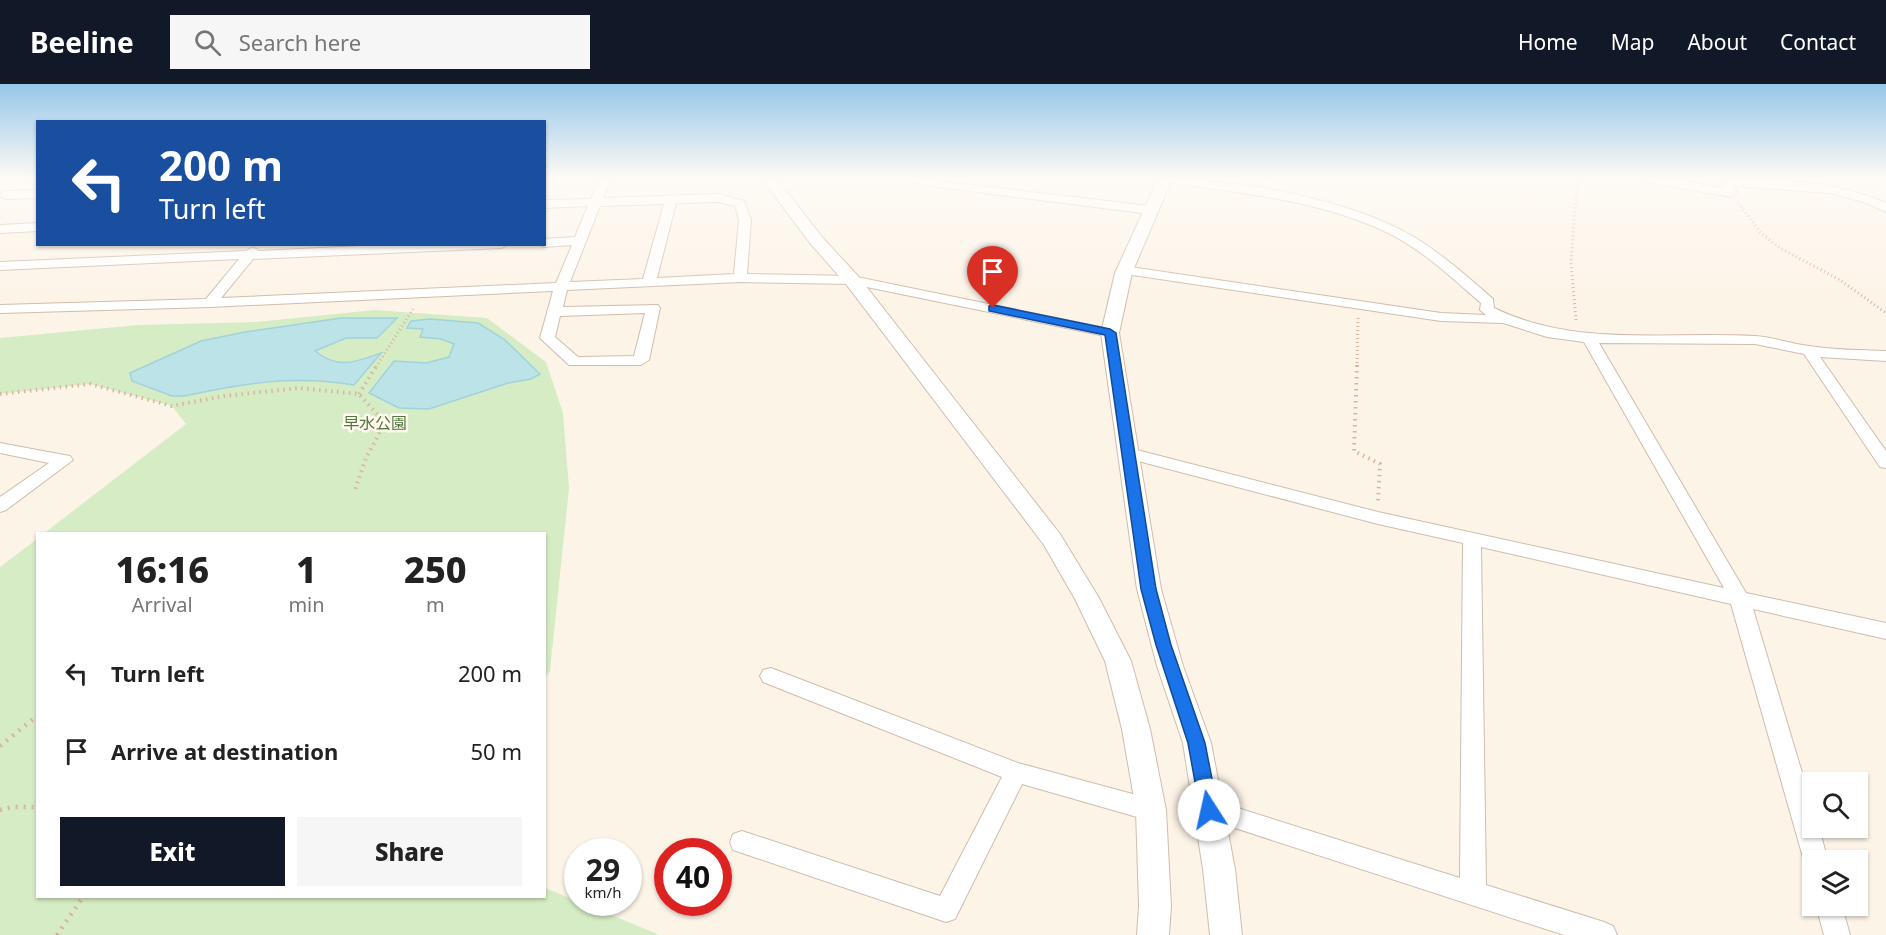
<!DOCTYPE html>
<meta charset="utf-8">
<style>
:root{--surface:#fff;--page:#f6f6f6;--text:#222;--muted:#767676;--accent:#111827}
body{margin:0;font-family:"Noto Sans","Noto Sans JP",sans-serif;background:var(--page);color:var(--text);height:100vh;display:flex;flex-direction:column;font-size:22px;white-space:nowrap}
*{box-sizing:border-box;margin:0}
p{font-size:20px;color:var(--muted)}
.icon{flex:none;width:33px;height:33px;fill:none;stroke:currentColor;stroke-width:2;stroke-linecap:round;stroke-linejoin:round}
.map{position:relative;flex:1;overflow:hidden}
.details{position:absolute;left:36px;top:448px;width:510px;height:366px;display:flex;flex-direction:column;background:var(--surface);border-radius:0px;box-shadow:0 2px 4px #0004}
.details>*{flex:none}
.top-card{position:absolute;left:36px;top:36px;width:510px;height:126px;border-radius:0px;box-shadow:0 2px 4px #0004;background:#1a4fa0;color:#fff;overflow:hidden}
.tools{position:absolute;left:1802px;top:688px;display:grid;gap:12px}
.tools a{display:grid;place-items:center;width:66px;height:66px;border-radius:0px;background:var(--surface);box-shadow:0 2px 4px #0004;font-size:30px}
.speed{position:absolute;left:564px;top:754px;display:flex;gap:12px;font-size:30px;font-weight:700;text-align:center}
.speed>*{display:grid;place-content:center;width:78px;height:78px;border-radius:50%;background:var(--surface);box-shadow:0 2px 4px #0004;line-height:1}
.speed small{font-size:15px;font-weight:400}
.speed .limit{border:9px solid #d22;background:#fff;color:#111}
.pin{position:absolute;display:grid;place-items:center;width:51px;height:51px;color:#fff;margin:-62px -26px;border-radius:50% 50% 50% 0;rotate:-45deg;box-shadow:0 0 6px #0007}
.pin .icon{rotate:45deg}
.me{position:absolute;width:66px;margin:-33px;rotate:350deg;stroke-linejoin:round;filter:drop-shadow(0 0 4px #0008)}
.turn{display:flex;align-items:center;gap:21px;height:126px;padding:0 24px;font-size:27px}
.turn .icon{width:78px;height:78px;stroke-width:2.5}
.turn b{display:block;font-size:42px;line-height:51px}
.eta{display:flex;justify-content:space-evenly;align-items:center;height:102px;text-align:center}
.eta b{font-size:36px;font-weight:800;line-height:42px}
.primary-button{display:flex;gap:12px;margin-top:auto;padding:12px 24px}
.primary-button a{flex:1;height:69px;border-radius:0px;background:var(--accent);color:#fff;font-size:24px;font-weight:800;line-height:69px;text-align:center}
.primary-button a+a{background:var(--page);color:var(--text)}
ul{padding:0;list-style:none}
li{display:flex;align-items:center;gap:18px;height:78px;padding:0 24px}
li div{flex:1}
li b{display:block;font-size:22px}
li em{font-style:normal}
header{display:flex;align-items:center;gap:36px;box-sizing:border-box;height:84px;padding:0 30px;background:var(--accent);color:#fff}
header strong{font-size:28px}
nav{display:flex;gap:33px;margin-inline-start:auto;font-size:21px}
.search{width:420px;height:54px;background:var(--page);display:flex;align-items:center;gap:15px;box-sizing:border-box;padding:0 21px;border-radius:0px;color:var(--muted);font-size:22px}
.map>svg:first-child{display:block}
</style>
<header>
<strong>Beeline</strong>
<div class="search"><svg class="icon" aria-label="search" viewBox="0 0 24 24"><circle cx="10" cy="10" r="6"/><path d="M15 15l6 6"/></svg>Search here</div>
<nav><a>Home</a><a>Map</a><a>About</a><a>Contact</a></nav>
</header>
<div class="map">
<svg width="1886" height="851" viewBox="0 0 1886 851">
<rect width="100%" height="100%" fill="#fdf4e8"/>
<g fill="#d6ecc5">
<path d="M374 226 487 234 546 278 563 329 569 404 550 587 545 593 544 450H43L186 340 172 322 90 300 0 310V254L138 241 257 238Z"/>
<path d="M37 455 38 813H544L545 804 660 851H0V483Z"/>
</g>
<g fill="#bbe3e8" stroke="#a1d3da" stroke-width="1.5">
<path d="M341 234H397L377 254H346L315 267C339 286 355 278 381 269L354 301C293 291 244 299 185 312H172L132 297 130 289 201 257 245 248Z"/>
<path d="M430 235 478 239 504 255 540 290 531 295 508 299 429 325 399 324 369 309 394 277 426 279 449 273 454 260 441 255 420 253 423 245 407 244 411 237Z"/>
</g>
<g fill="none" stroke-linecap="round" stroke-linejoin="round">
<defs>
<g id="minor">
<path d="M599 95H611L603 114 720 110 744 117 751 136 747 190 852 192 1110 245 1117 249 1110 253 852 200 740 198 567 206 563 223 658 221 660 224 649 276 641 281H569L540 254 553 207 210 223 0 229V221L206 215 239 175 0 186V178L246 167 253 163 259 167 402 160H508L502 164 253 175 221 214 556 199 572 161 544 163 539 160H544V155L575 153 588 122 544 124V116L591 115ZM719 118 735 122 739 136 734 190 657 194 676 119ZM664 120 643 195 570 198 600 122ZM645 229 634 272 578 273 555 253 560 232Z"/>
<path d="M920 95 1150 122 1156 126 1150 130 923 101 917 98Z"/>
<path d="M1161 95C1237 95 1348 114 1414 153 1442 170 1468 193 1493 215L1494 224C1577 264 1666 247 1755 252 1773 253 1790 260 1809 262 1834 266 1860 266 1886 267V277L1820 273 1886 367V384L1880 383 1804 270 1755 260 1599 259 1746 509 1886 539V555L1753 525 1812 722V744H1819L1828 777H1812V787L1807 785 1804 777 1731 520 1481 463 1486 801 1604 838 1613 842 1617 851H1564L1201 733 1197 726 1201 719 1209 715 1460 794 1463 459 1378 440 1123 373 1121 369 1123 365 1129 364 1378 428 1724 504 1584 258 1547 253 1503 239 1441 237 1119 189 1117 186 1119 183 1124 182 1441 229 1486 231 1480 226 1481 219C1453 195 1426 169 1394 152 1324 116 1243 110 1167 98Z"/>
<path d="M1642 95H1671L1724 104 1722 95C1777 95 1835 96 1886 119V128L1864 118 1829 109 1734 102 1737 109 1731 113 1648 98Z"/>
<path d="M38 106V114L5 115 0 112 1 108 5 107Z"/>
<path d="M38 139V147L0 149V141Z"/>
<path d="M0 359 64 371 70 372 73 376 6 426 0 428V413L49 379 0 369Z"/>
<path d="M771 584 1018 679 1151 715 1159 719 1163 726 1159 733 1151 737 1022 700 955 835 946 838 742 769 733 766 730 758 733 750 742 747 940 812 1002 693 763 598 760 592 763 586Z"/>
<path d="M1816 822H1842L1850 851H1824Z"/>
</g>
<g id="tertiary">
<path d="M762 95H777L822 153 858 192 1060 450 1099 514 1131 577 1150 645 1166 726 1171 822 1169 851H1137L1139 822 1136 726 1122 645 1105 577 1075 515 1044 461 846 200 810 159Z"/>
<path d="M1158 95H1172L1132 189 1119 249 1161 505 1183 582 1211 659 1235 785 1242 851H1210L1203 785 1183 659 1157 582 1137 505 1101 249 1115 189Z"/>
</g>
</defs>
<use href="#minor" stroke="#d0bcac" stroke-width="2"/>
<use href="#tertiary" stroke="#d0bcac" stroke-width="2"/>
<g stroke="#d9b5a1" stroke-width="3" stroke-dasharray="1 3" stroke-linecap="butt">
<path d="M1738 119 1762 150 1780 164 1840 196 1886 229"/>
<path d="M1576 236 1571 179 1577 95"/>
<path d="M376 283 413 225"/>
<path d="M1357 283 1358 233"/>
</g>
<g stroke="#d9b5a1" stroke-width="4" stroke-dasharray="1.5 4.5" stroke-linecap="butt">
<path d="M1357 281 1354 367 1380 380 1378 417"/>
<path d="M0 310 90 300 172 322 224 312 299 304 359 310 385 339 366 374 355 406"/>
<path d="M359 310 377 281"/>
</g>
<g stroke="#d9b5a1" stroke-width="4.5" stroke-dasharray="2 6" stroke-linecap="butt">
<path d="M0 662 38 631"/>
<path d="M0 726 12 723H38"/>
<path d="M57 851 83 813"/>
</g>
<use href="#minor" fill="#fff" fill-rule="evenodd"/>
<use href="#tertiary" fill="#fff" fill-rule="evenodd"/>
</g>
<linearGradient id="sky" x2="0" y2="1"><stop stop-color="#96c7e8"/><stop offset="0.44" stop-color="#fefaf5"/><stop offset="1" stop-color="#fefaf5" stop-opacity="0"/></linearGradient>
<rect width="1886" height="214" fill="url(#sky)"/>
<path fill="#1a73e8" stroke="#114b97" stroke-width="1.5" d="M993 221 1110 245 1116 249 1156 505 1171 561 1205 659 1218 726 1215 732 1209 734 1202 732 1200 726 1188 659 1156 561 1141 505 1105 251 989 227V222Z"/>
<g text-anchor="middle" stroke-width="5" stroke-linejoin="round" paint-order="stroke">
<g font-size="16" fill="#52793f" stroke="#fff8ef">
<text x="375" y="345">早水公園</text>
</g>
</g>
</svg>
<div class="tools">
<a><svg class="icon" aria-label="search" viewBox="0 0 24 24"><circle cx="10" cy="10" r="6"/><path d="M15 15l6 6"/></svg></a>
<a><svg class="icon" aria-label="layers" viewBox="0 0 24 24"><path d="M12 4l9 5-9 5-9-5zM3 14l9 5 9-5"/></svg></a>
</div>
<div class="speed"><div>29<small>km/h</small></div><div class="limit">40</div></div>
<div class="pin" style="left:993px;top:224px;background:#d93025"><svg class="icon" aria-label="arrive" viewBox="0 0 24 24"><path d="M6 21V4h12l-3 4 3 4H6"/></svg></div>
<svg class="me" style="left:1209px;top:726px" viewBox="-20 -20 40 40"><circle r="19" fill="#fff"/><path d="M0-13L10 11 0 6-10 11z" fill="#1a73e8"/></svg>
<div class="top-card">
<div class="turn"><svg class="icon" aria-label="left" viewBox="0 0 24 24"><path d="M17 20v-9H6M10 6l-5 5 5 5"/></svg><div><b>200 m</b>Turn left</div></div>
</div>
<section class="details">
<div class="eta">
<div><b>16:16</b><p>Arrival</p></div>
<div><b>1</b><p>min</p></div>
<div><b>250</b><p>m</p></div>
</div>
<ul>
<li><svg class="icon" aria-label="left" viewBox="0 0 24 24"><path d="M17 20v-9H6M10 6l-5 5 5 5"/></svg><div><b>Turn left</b></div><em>200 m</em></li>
<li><svg class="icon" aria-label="arrive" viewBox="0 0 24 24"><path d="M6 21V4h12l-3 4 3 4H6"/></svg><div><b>Arrive at destination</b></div><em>50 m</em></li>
</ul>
<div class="primary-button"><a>Exit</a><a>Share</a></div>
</section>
</div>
